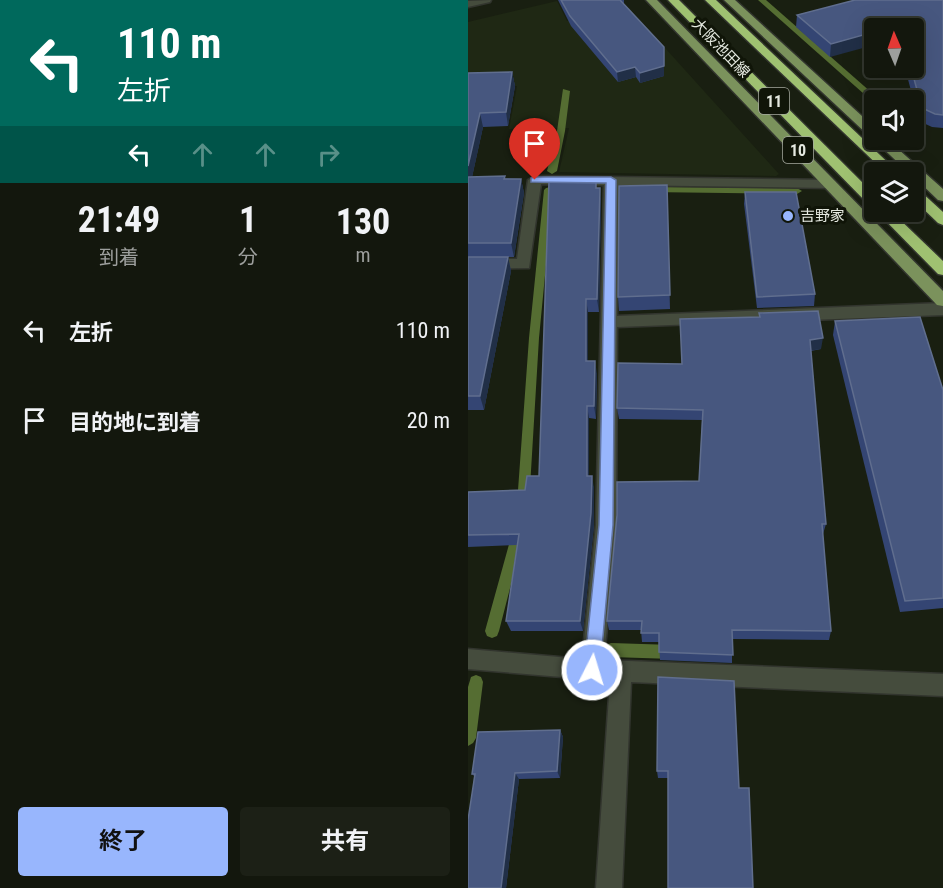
<!DOCTYPE html>
<html lang="ja">
<meta charset="utf-8">
<style>
:root{--surface:#13170d;--page:#1c2016;--text:#f1f3f6;--muted:#9d9f9d;--line:#32362e;--accent:#98b6fd}
body{margin:0;font-family:"Roboto Condensed","Noto Sans JP",sans-serif;background:var(--page);color:var(--text);height:100vh;display:flex;flex-direction:column;font-size:22px;white-space:nowrap}
*{box-sizing:border-box;margin:0}
p{font-size:20px;color:var(--muted)}
.icon{flex:none;width:33px;height:33px;fill:none;stroke:currentColor;stroke-width:2;stroke-linecap:round;stroke-linejoin:round}
.map{position:relative;flex:1;overflow:hidden}
.side{display:flex;flex-direction:column;background:var(--surface);width:468px}
.side>*{flex:none}
.top-card{background:#00695c;color:#fff;overflow:hidden}
.needle{width:39px;rotate:358deg}
.controls{position:absolute;left:396px;top:18px;display:grid;gap:12px}
.controls a{display:grid;place-items:center;width:60px;height:60px;border-radius:6px;background:var(--surface);box-shadow:0 6px 24px #0002,0 0 0 2px var(--line);font-size:30px}
.pin{position:absolute;display:grid;place-items:center;width:51px;height:51px;color:#fff;margin:-62px -26px;border-radius:50% 50% 50% 0;rotate:-45deg;box-shadow:0 0 6px #0007}
.pin .icon{rotate:45deg}
.me{position:absolute;width:66px;margin:-33px;rotate:5deg;stroke-linejoin:round;filter:drop-shadow(0 0 4px #0008)}
.turn{display:flex;align-items:center;gap:21px;height:126px;padding:0 18px;font-size:27px}
.turn .icon{width:78px;height:78px;stroke-width:2.5}
.turn b{display:block;font-size:42px;line-height:51px}
.lanes{display:flex;align-items:center;height:57px;padding:0 18px;background:#0003;justify-content:center;gap:30px;direction:ltr}
.lanes .off{opacity:.35}
.eta{display:flex;justify-content:space-evenly;align-items:center;height:102px;text-align:center}
.eta b{font-size:36px;font-weight:700;line-height:42px}
.primary-button{display:flex;gap:12px;margin-top:auto;padding:12px 18px}
.primary-button a{flex:1;height:69px;border-radius:6px;background:var(--accent);color:#111;font-size:24px;font-weight:700;line-height:69px;text-align:center}
.primary-button a+a{background:var(--page);color:var(--text)}
ul{padding:0;list-style:none}
li{display:flex;align-items:center;gap:18px;height:90px;padding:0 18px}
li div{flex:1}
li b{display:block;font-size:22px}
li em{font-style:normal}
main{display:flex;flex:1;min-height:0}
.map>svg:first-child{display:block}
</style>
<main>
<section class="side">
<div class="top-card">
<div class="turn"><svg class="icon" aria-label="left" viewBox="0 0 24 24"><path d="M17 20v-9H6M10 6l-5 5 5 5"/></svg><div><b>110 m</b>左折</div></div>
<div class="lanes"><svg class="icon" aria-label="left" viewBox="0 0 24 24"><path d="M17 20v-9H6M10 6l-5 5 5 5"/></svg><svg class="icon off" aria-label="ahead" viewBox="0 0 24 24"><path d="M12 20V5M6 11l6-6 6 6"/></svg><svg class="icon off" aria-label="ahead" viewBox="0 0 24 24"><path d="M12 20V5M6 11l6-6 6 6"/></svg><svg class="icon off" aria-label="right" viewBox="0 0 24 24"><path d="M7 20v-9h11M14 6l5 5-5 5"/></svg></div>
</div>
<div class="eta">
<div><b>21:49</b><p>到着</p></div>
<div><b>1</b><p>分</p></div>
<div><b>130</b><p>m</p></div>
</div>
<ul>
<li><svg class="icon" aria-label="left" viewBox="0 0 24 24"><path d="M17 20v-9H6M10 6l-5 5 5 5"/></svg><div><b>左折</b></div><em>110 m</em></li>
<li><svg class="icon" aria-label="arrive" viewBox="0 0 24 24"><path d="M6 21V4h12l-3 4 3 4H6"/></svg><div><b>目的地に到着</b></div><em>20 m</em></li>
</ul>
<div class="primary-button"><a>終了</a><a>共有</a></div>
</section>
<div class="map">
<svg width="475" height="888" viewBox="0 0 475 888">
<rect width="100%" height="100%" fill="#191f11"/>
<path fill="#1f2814" d="M89 1 99 21 161 8 311 174 308 176 91 172 101 128 41 129 49 86 0 87V22Z"/>
<g fill="none" stroke-linecap="round" stroke-linejoin="round">
<g fill="#556d32" fill-rule="evenodd">
<path d="M290 0H298L412 100 405 102Z"/>
<path d="M95 89 102 91 97 131 89 171 84 174 79 171 89 131Z"/>
<path d="M93 185 96 186V190L85 192 71 338 61 504 59 508 55 509 51 508 49 504 61 338 76 190 78 188Z"/>
<path d="M183 187 329 188 334 191 329 194 180 192 178 190Z"/>
<path d="M51 524 56 526 57 530 31 631 29 636 24 638 19 636 17 631 45 530 46 526Z"/>
<path d="M143 643 205 645 210 647 212 652 210 657 205 659 143 657 138 655 136 650 138 645Z"/>
<path d="M8 675 13 677 15 682 8 738 5 743 0 746V687L3 677Z"/>
</g>
<defs>
<path id="street" d="M67 176 362 180 369 184 362 188 150 185 149 316 475 303V315L149 327 148 525 136 660 475 674V696L163 682 154 888H128L142 681 0 669V649L114 659 128 525 136 185 73 184 61 268 0 269V259H49L60 180Z"/>
<path id="secondary" d="M23 0 22 2 0 7V1Z"/>
<g id="primary">
<path d="M178 0H189L475 291V306L469 305Z"/>
<path d="M256 0H267L406 127V137L401 136Z"/>
<path d="M406 140H420L475 189V201L470 200 446 177V172H440Z"/>
</g>
<g id="highway">
<path d="M200 0H211L406 194V206L401 205Z"/>
<path d="M237 0H248L430 172H417Z"/>
<path d="M446 189 451 190 475 212V225L470 223 446 200Z"/>
<path d="M409 212H424L475 261V275L470 274Z"/>
</g>
</defs>
<use href="#street" stroke="#32352e" stroke-width="3"/>
<use href="#secondary" stroke="#32352e" stroke-width="3"/>
<use href="#primary" stroke="#32352e" stroke-width="3"/>
<use href="#highway" stroke="#32352e" stroke-width="3"/>
<use href="#street" fill="#454c3d" fill-rule="evenodd"/>
<use href="#secondary" fill="#454c3d" fill-rule="evenodd"/>
<use href="#primary" fill="#7b925c" fill-rule="evenodd"/>
<use href="#highway" fill="#9fc171" fill-rule="evenodd"/>
</g>
<g fill="#344573">
<path d="M90 0H156V5L196 76 172 83 168 77 150 82 103 26Z"/>
<path d="M475 0V128L464 127 451 121 437 68H446V28H406L362 57 328 27 329 15Z"/>
<path d="M44 72 47 86 40 126 15 127 4 177 53 179 56 193 46 257H40L43 271 16 410H0V257H35H0V73Z"/>
<path d="M199 185 202 309 151 311 150 297Z"/>
<path d="M129 188 133 201 131 312H120V361L129 374 128 419 121 418V476L126 488V525L115 631H43L38 621 49 545 0 547V492L57 490 71 476Z"/>
<path d="M277 192 347 294 346 306 289 308 276 204Z"/>
<path d="M291 313 353 349 343 351 358 524 355 534H354L363 631 361 640 264 639V663L192 660 191 642H174L173 630H141L139 621 231 481 234 420 151 419 149 408 291 317Z"/>
<path d="M367 321 475 390V608L432 612 365 335Z"/>
<path d="M190 677 271 788 200 778H190L189 771Z"/>
<path d="M92 730 95 737 92 778 51 779 38 888H0L6 776 4 774Z"/>
</g>
<g fill="#212f47">
<path d="M406 32V45L362 57 363 44Z"/>
<path d="M196 47V76L172 83V73Z"/>
<path d="M167 67 168 77 150 82 149 72Z"/>
<path d="M44 72 47 86 40 126 38 112Z"/>
<path d="M12 113 15 127 1 191 0 187V166Z"/>
<path d="M53 179 56 193 46 257 43 243Z"/>
<path d="M132 188 133 201 131 312 129 299Z"/>
<path d="M40 257 43 271 16 410 12 396Z"/>
<path d="M118 299 120 312V373L118 361Z"/>
<path d="M355 338 353 349 340 351 342 340Z"/>
<path d="M127 361 129 374 128 419 126 406Z"/>
<path d="M119 406 121 418V488L119 476Z"/>
<path d="M124 476 126 488V525L115 631 112 621Z"/>
<path d="M92 730 95 737 92 778 89 771Z"/>
<path d="M47 773 51 779 38 888H33Z"/>
</g>
<g fill="#47577f" stroke="#606e8e" stroke-width="1.5">
<path d="M93 0H152L196 47V66L172 73 167 67 149 72 102 16Z"/>
<path d="M387 0H475V115L467 114 454 108 443 68H446V28H432L431 26 421 28H406V32L363 44 329 15Z"/>
<path d="M44 72 38 112 12 113 0 166V73Z"/>
<path d="M37 176 36 179H53L43 243H0V177Z"/>
<path d="M128 179V188H132L129 299H118V361H127L126 406H119V476H124L123 513 112 621H38L51 534 0 535V492L57 490 59 476H71L81 181Z"/>
<path d="M199 185 202 295 150 297 151 186Z"/>
<path d="M277 192H328L347 294 289 297Z"/>
<path d="M0 257H40L12 396H0Z"/>
<path d="M350 311 355 338 342 340 358 524H354L363 631 264 630 265 655 191 652V633H173L174 621H139L149 515V482L231 481 235 410 149 408 150 363 214 364 212 319 292 317 291 313Z"/>
<path d="M452 317 475 390V598L437 601 367 321Z"/>
<path d="M190 677 266 681 271 788H281L285 888H200V771H189Z"/>
<path d="M92 730 89 771 47 773 33 888H0V820L7 774H4L10 732Z"/>
</g>
<path fill="#98b6fd" stroke="#6376a4" stroke-width="1.5" d="M67 177H143L148 180 145 525 132 670 130 676 124 678 118 676 116 670 131 525 138 183 63 182V178Z"/>
<circle fill="#98b6fd" stroke="#101508" stroke-width="2" cx="320" cy="216" r="6"/>
<g text-anchor="middle" stroke-width="6" stroke-linejoin="round" paint-order="stroke">
<g font-size="15" fill="#e5e9e0" stroke="#101508">
<text transform="translate(253 48) rotate(46)" y="5">大阪池田線</text>
</g>
<g font-size="15" fill="#e5e9e0" stroke="#101508" text-anchor="start">
<text x="332" y="221">吉野家</text>
</g>
<g fill="#101508" stroke="#a5a99f" stroke-width="1.5">
<rect x="291" y="88" width="30" height="26" rx="4.5"/>
<rect x="315" y="137" width="30" height="26" rx="4.5"/>
</g>
<g font-size="16" font-weight="bold" fill="#e5e9e0">
<text x="306" y="107">11</text>
<text x="330" y="156">10</text>
</g>
</g>
</svg>
<div class="controls">
<a><svg class="needle" viewBox="-14 -14 28 28"><path d="M0-13l5 13h-10z" fill="#e53935"/><path d="M0 13l5-13h-10z" fill="#9d9f9d"/></svg></a>
<a><svg class="icon" aria-label="sound" viewBox="0 0 24 24"><path d="M4 9h4l5-4v14l-5-4H4zM17 9q2 3 0 6"/></svg></a>
<a><svg class="icon" aria-label="layers" viewBox="0 0 24 24"><path d="M12 4l9 5-9 5-9-5zM3 14l9 5 9-5"/></svg></a>
</div>
<div class="pin" style="left:67px;top:180px;background:#d93025"><svg class="icon" aria-label="arrive" viewBox="0 0 24 24"><path d="M6 21V4h12l-3 4 3 4H6"/></svg></div>
<svg class="me" style="left:124px;top:670px" viewBox="-20 -20 40 40"><circle r="17" fill="#98b6fd" stroke="#fff" stroke-width="3"/><path d="M0-11L8 9 0 5-8 9z" fill="#fff"/></svg>
</div>
</main>
